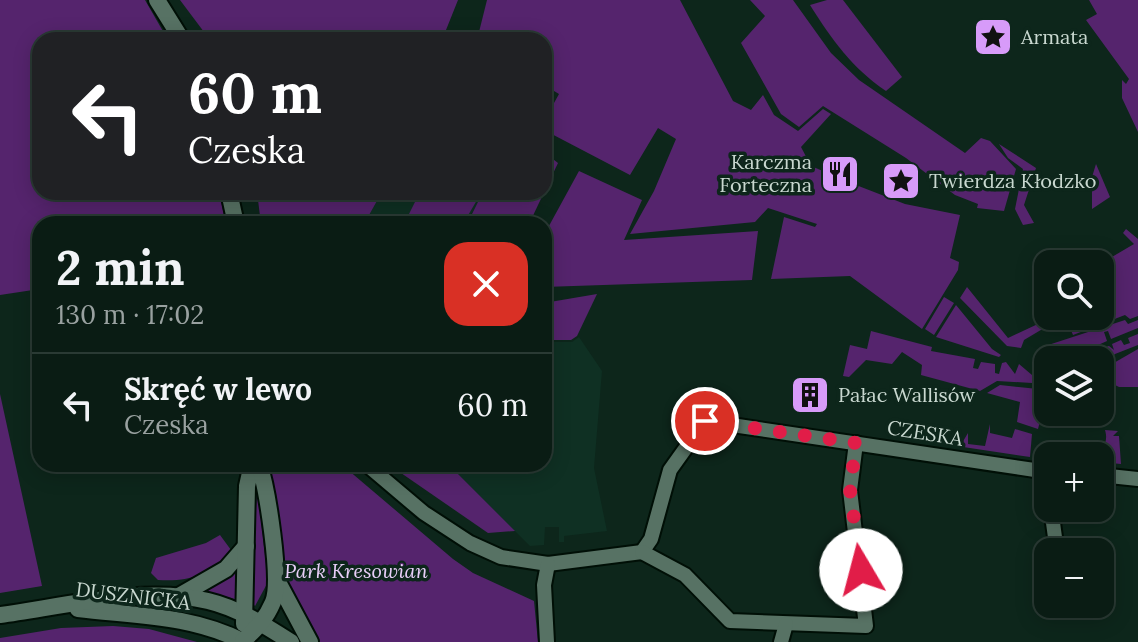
<!DOCTYPE html>
<html lang="pl">
<meta charset="utf-8">
<style>
:root{--surface:#0a1c14;--page:#182922;--text:#f1f3f6;--muted:#99a1a0;--line:#2a3a34}
body{margin:0;font-family:Lora,serif;background:var(--page);color:var(--text);height:100vh;display:flex;flex-direction:column;font-size:30px;white-space:nowrap}
*{box-sizing:border-box;margin:0}
p{font-size:26px;color:var(--muted)}
.icon{flex:none;width:44px;height:44px;fill:none;stroke:currentColor;stroke-width:2;stroke-linecap:round;stroke-linejoin:round}
.map{position:relative;flex:1;overflow:hidden}
.side{position:absolute;left:32px;top:216px;width:520px;height:256px;display:flex;flex-direction:column;background:var(--surface);border-radius:24px;box-shadow:0 4px 20px #0003,0 0 0 2px var(--line)}
.side>*{flex:none}
.banner{position:absolute;left:32px;top:32px;width:520px;height:168px;border-radius:24px;box-shadow:0 4px 20px #0003,0 0 0 2px var(--line);background:#202124;color:#fff;overflow:hidden}
.tools{position:absolute;left:1034px;top:250px;display:grid;gap:16px}
.tools a{display:grid;place-items:center;width:80px;height:80px;border-radius:16px;background:var(--surface);box-shadow:0 4px 20px #0003,0 0 0 2px var(--line);font-size:40px}
.pin{position:absolute;display:grid;place-items:center;width:68px;height:68px;color:#fff;margin:-34px;border:4px solid #fff;border-radius:50%;box-shadow:0 2px 8px #0007}
.me{position:absolute;width:88px;margin:-44px;rotate:352deg;stroke-linejoin:round;filter:drop-shadow(0 0 6px #0008)}
.turn{display:flex;align-items:center;gap:28px;height:168px;padding:0 24px;font-size:36px}
.turn .icon{width:104px;height:104px;stroke-width:2.5}
.turn b{display:block;font-size:56px;line-height:68px}
.round{display:grid;place-items:center;flex:none;width:84px;height:84px;border-radius:24px;background:var(--page)}
.head{display:flex;align-items:center;justify-content:space-between;height:136px;padding:0 24px}
h1{font-size:48px;font-weight:700;line-height:60px}
ul{padding:0;list-style:none}
li{display:flex;align-items:center;gap:24px;height:104px;padding:0 24px;border-top:2px solid var(--line)}
li div{flex:1}
li b{display:block;font-size:30px}
li em{font-style:normal}
.map>svg:first-child{display:block}
</style>
<div class="map">
<svg width="1138" height="642" viewBox="0 0 1138 642">
<rect width="100%" height="100%" fill="#0d261b"/>
<g fill="#0f3023">
<path d="M382 192H481L483 195 465 224H364Z"/>
<path d="M579 337 602 371 594 468 607 531 564 536V542H559V527H545L544 545 530 546 448 464H544V342H572Z"/>
</g>
<g fill="#55246d">
<path d="M0 0H145L168 40H40V192H219L226 224H40V310L33 290 0 295Z"/>
<path d="M180 0H458L442 40H210Z"/>
<path d="M487 0H680L733 101 751 110 763 95 774 115 798 131 823 109 831 114 801 147 811 166 856 185 905 204 960 215 950 258 959 262 958 270 922 329 850 276 771 279 784 217 815 227 817 224 768 208 755 222 630 234 654 191 676 139 658 128 630 175 544 130V121L559 94 544 85V40H477Z"/>
<path d="M750 0H793L831 53 859 80 965 153 981 138 990 141 1016 169 1004 211 977 208 978 204 955 195 906 158 823 106 799 127 781 114 741 43 765 16Z"/>
<path d="M827 0H843L902 77 886 91C852 68 832 40 810 5Z"/>
<path d="M1089 0H1138V132L1122 98V80L1126 84 1129 79 1086 20 1097 14Z"/>
<path d="M999 144 1036 168 1024 205 1034 223 1023 225 1015 209 1023 169 1008 158Z"/>
<path d="M544 152 558 163 529 224H467L483 192H544Z"/>
<path d="M1096 164 1110 197 1092 209V177Z"/>
<path d="M579 171 642 200 624 240 758 231 752 280 544 287V235Z"/>
<path d="M257 192H382L364 224H261Z"/>
<path d="M420 192H463L477 200 463 224H404Z"/>
<path d="M1126 229 1138 239V316L1130 319 1125 315 1073 335 1065 316H1100V290L1108 286 1100 264 1134 244 1123 233Z"/>
<path d="M967 287 1008 338 1055 316 1061 318 1024 340 1021 348 1007 346 960 298Z"/>
<path d="M597 294 577 336 571 340H544V303Z"/>
<path d="M944 297 954 303 934 335 925 329Z"/>
<path d="M956 305 992 349 1001 355 999 357 936 337Z"/>
<path d="M1125 320 1128 324 1138 320V328L1111 339 1108 331 1104 332 1107 341 1087 350 1088 355 1104 354 1103 348 1109 346 1114 350 1112 344 1121 340 1124 345 1130 343 1128 338 1138 334V345L1115 354 1102 366 1100 360 1079 359 1082 350 1069 346 1066 354 1039 348Z"/>
<path d="M871 331 932 347 931 351 975 359 973 368 978 369 981 362 995 364V373L999 374 1002 363 1006 362 1015 374 1019 364 1032 375 1035 371 1048 372V384L997 381 980 391 921 375 922 365 902 352 892 364 866 360 849 377 843 376 850 345 867 349Z"/>
<path d="M1138 349V387H1119L1103 379 1112 364Z"/>
<path d="M1000 385 1048 390 1038 429 1017 422 1020 402 987 393Z"/>
<path d="M0 394 42 586 0 593Z"/>
<path d="M990 424V433L1012 438 1015 429 1032 434 1030 457 950 445 923 435 922 439 918 438 924 425V433L962 443 968 433V444L985 446Z"/>
<path d="M1105 430 1118 431 1113 436H1119L1121 464 1100 462V456H1091C1102 451 1109 443 1105 430Z"/>
<path d="M269 464H341L453 559 473 573 534 601 538 642H320C277 592 275 527 269 464Z"/>
<path d="M388 464H448L515 531 488 533Z"/>
<path d="M257 484 268 582 255 606 252 603Z"/>
<path d="M220 535 231 550C213 575 188 582 158 580L151 573 156 558 206 543Z"/>
<path d="M235 569 239 570 238 600 209 592 207 588Z"/>
<path d="M113 626 149 629 197 642H0V638L61 628Z"/>
</g>
<g fill="none" stroke-linecap="round" stroke-linejoin="round">
<defs>
<g id="minor">
<path d="M366 464 424 513 470 543 501 557 548 564 642 552"/>
<path d="M1100 475 1138 479"/>
<path d="M1051 508 1057 552"/>
<path d="M642 552 651 539 670 470 705 421 1048 472"/>
<path d="M642 552 685 575 730 621 866 626 850 490 856 443"/>
<path d="M547 642 544 585 548 564"/>
<path d="M781 642 786 624"/>
</g>
<g id="tertiary">
<path d="M157 0 182 40"/>
<path d="M229 192 236 224"/>
<path d="M278 582 310 642"/>
<path d="M179 596 226 569 246 546"/>
<path d="M78 609C136 616 191 615 244 642"/>
<path d="M0 615C65 606 144 586 208 601 238 608 266 626 291 642"/>
<path d="M244 624 247 486 252 464"/>
<path d="M243 641C256 629 266 619 273 602 282 580 267 488 259 464"/>
</g>
</defs>
<use href="#minor" stroke="#000f06" stroke-width="18"/>
<use href="#tertiary" stroke="#000f06" stroke-width="20"/>
<use href="#minor" stroke="#577264" stroke-width="14"/>
<use href="#tertiary" stroke="#577264" stroke-width="16"/>
</g>
<g fill="none" stroke-linecap="round" stroke-linejoin="round">
<path stroke="#e11d48" stroke-width="14" stroke-dasharray="0 25.2" d="M705 421 856 443 850 490 861 570"/>
</g>
<defs>
<symbol id="sight-square" viewBox="-11 -11 22 22"><rect x="-9" y="-9" width="18" height="18" rx="4" fill="#d79bf9" stroke="#0d261b"/><path d="M0-6L1.8-2.2L6-1.7L2.9 1.2L3.7 5.4L0 3.3L-3.7 5.4L-2.9 1.2L-6-1.7L-1.8-2.2Z" fill="#111"/></symbol>
<symbol id="restaurant-square" viewBox="-11 -11 22 22"><rect x="-9" y="-9" width="18" height="18" rx="4" fill="#d79bf9" stroke="#0d261b"/><path d="M-5-6h1v4h1v-4h1v4h1v-4h1v5L-1.5 .5V6h-2V.5L-5-1ZM5-6V6H3V1.5H1.5Q1.5-4 5-6Z" fill="#111"/></symbol>
<symbol id="building-square" viewBox="-11 -11 22 22"><rect x="-9" y="-9" width="18" height="18" rx="4" fill="#d79bf9" stroke="#0d261b"/><path d="M-4-6H4V6H1V3H-1V6H-4ZM-2.5-4.3h1.7v1.8h-1.7ZM.8-4.3h1.7v1.8H.8ZM-2.5-1h1.7V.8h-1.7ZM.8-1h1.7V.8H.8Z" fill="#111"/></symbol>
</defs>
<g fill-rule="evenodd">
<use href="#sight-square" x="971" y="15" width="44" height="44"/>
<use href="#restaurant-square" x="818" y="152" width="44" height="44"/>
<use href="#sight-square" x="879" y="159" width="44" height="44"/>
<use href="#building-square" x="788" y="373" width="44" height="44"/>
</g>
<g text-anchor="middle" stroke-width="7" stroke-linejoin="round" paint-order="stroke">
<g font-size="20" fill="#c9d8d0" stroke="#0d261b" text-anchor="start">
<text x="1021" y="44">Armata</text>
<text x="812" y="169" text-anchor="end">Karczma<tspan x="812" dy="23">Forteczna</tspan></text>
<text x="929" y="188">Twierdza Kłodzko</text>
<text x="838" y="402">Pałac Wallisów</text>
</g>
<g font-size="20" fill="#c9d8d0" stroke="#0d261b">
<text transform="translate(925 433) rotate(9)" y="7">CZESKA</text>
<text transform="translate(133 596) rotate(7)" y="7">DUSZNICKA</text>
</g>
<g font-size="20" font-style="italic" fill="#e8cef8" stroke="#0d261b">
<text x="356" y="578">Park Kresowian</text>
</g>
</g>
</svg>
<div class="tools">
<a><svg class="icon" aria-label="search" viewBox="0 0 24 24"><circle cx="10" cy="10" r="6"/><path d="M15 15l6 6"/></svg></a>
<a><svg class="icon" aria-label="layers" viewBox="0 0 24 24"><path d="M12 4l9 5-9 5-9-5zM3 14l9 5 9-5"/></svg></a>
<a>+</a>
<a>−</a>
</div>
<div class="pin" style="left:705px;top:421px;background:#d93025"><svg class="icon" aria-label="arrive" viewBox="0 0 24 24"><path d="M6 21V4h12l-3 4 3 4H6"/></svg></div>
<svg class="me" style="left:861px;top:570px" viewBox="-20 -20 40 40"><circle r="19" fill="#fff"/><path d="M0-13L10 11 0 6-10 11z" fill="#e11d48"/></svg>
<div class="banner">
<div class="turn"><svg class="icon" aria-label="left" viewBox="0 0 24 24"><path d="M17 20v-9H6M10 6l-5 5 5 5"/></svg><div><b>60 m</b>Czeska</div></div>
</div>
<section class="side">
<div class="head"><div><h1>2 min</h1><p>130 m · 17:02</p></div><a class="round" style="background:#d93025;color:#fff"><svg class="icon" aria-label="close" viewBox="0 0 24 24"><path d="M6 6l12 12M18 6L6 18"/></svg></a></div>
<ul>
<li><svg class="icon" aria-label="left" viewBox="0 0 24 24"><path d="M17 20v-9H6M10 6l-5 5 5 5"/></svg><div><b>Skręć w lewo</b><p>Czeska</p></div><em>60 m</em></li>
</ul>
</section>
</div>
